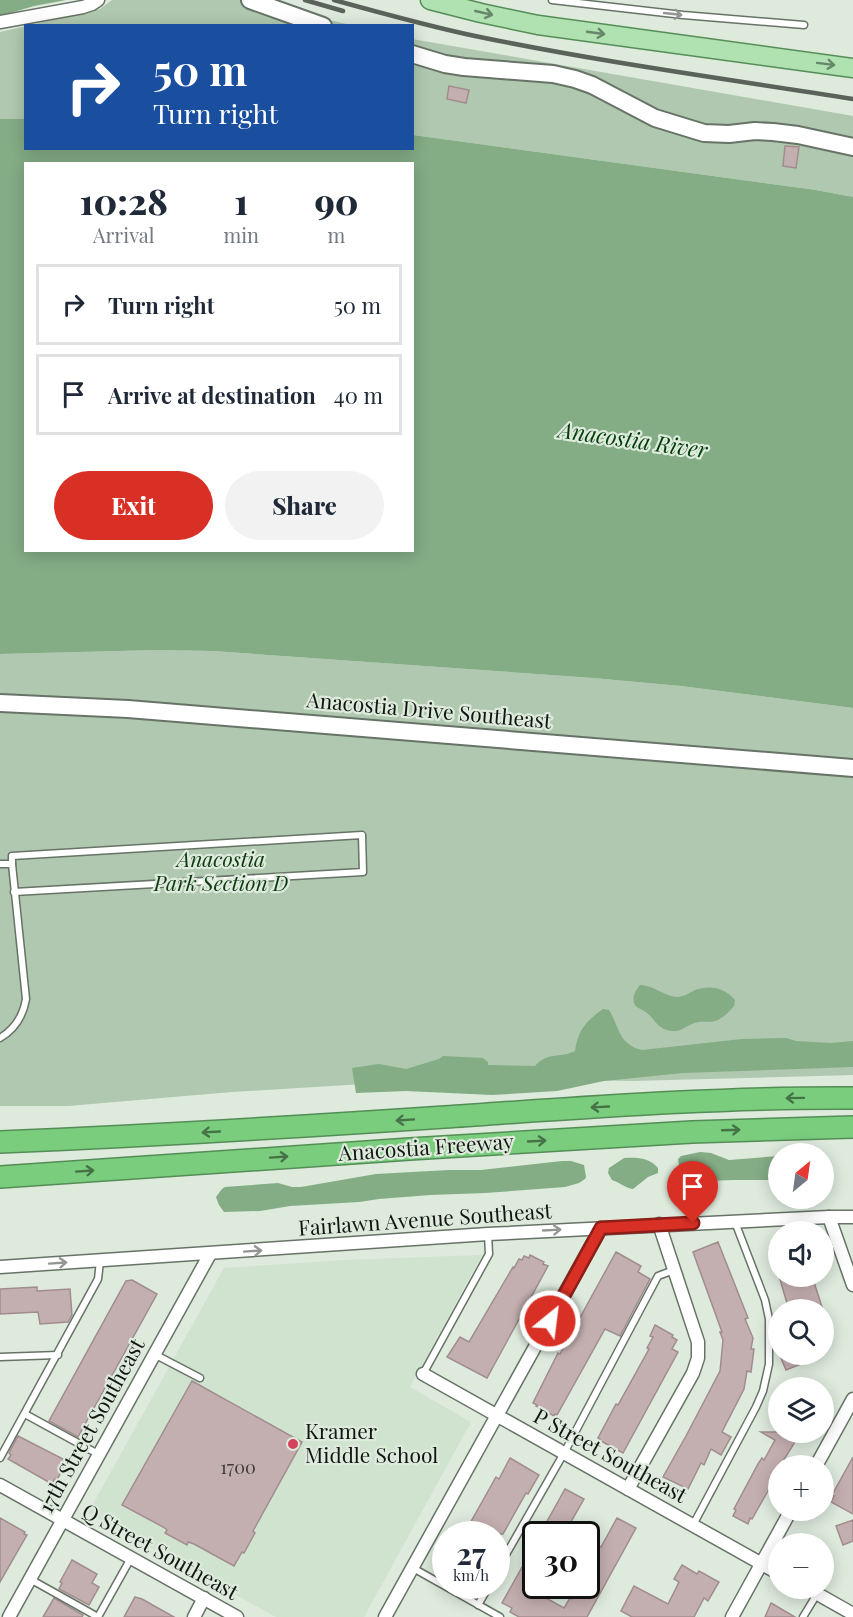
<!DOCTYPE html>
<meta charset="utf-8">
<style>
:root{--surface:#fff;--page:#f2f2f3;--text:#1f2937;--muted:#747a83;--line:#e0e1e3;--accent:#d93025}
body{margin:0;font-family:"Playfair Display",serif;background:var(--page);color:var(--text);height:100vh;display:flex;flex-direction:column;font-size:22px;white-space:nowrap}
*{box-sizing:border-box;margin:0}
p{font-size:20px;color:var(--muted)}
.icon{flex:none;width:33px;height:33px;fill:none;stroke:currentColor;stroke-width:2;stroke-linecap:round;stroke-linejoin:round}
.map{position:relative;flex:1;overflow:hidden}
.details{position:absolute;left:24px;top:162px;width:390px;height:390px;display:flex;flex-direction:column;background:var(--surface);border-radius:0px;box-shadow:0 3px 15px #0003}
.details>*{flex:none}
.hud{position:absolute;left:24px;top:24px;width:390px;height:126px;border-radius:0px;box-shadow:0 3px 15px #0003;background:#1a4fa0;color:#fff;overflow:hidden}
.needle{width:39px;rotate:29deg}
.tools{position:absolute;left:768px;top:1143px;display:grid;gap:12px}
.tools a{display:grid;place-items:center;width:66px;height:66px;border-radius:50%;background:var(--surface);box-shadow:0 3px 15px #0003;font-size:30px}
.speed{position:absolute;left:432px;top:1521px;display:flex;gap:12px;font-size:30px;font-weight:700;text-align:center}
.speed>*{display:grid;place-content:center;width:78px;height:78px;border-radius:50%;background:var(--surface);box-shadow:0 3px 15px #0003;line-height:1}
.speed small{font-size:15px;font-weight:400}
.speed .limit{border:3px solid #111;border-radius:9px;background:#fff;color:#111}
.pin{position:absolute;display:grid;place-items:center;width:51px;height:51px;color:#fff;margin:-62px -26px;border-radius:50% 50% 50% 0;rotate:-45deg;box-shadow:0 0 6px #0007}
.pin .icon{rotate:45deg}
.me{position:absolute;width:66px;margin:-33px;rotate:29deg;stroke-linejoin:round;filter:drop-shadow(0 0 4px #0008)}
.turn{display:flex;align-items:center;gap:21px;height:126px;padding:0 30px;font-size:27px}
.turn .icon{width:78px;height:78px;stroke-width:2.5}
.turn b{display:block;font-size:42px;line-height:51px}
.eta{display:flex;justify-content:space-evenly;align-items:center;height:102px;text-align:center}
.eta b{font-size:36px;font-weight:800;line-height:42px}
.button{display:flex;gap:12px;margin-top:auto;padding:12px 30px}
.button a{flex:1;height:69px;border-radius:36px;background:var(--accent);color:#fff;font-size:24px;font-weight:800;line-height:69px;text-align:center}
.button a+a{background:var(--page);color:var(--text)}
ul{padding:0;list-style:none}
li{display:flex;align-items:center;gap:18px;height:81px;margin:0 12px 9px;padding:0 18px;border:3px solid var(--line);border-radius:0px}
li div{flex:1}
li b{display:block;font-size:22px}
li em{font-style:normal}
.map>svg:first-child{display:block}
</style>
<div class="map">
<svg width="853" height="1617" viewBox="0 0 853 1617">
<rect width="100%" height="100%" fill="#ddeadc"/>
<path fill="#cfe3cf" d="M482 1255 410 1387 471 1422 364 1617H276L88 1513 224 1268 344 1260Z"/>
<g fill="#afc8af">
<path d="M112 0H241L351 25 26 26 100 9Z"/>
<path d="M26 26 25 119H0V32Z"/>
<path d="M412 39 853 116V197L816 190 413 135Z"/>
<path d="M158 650 213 651 593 678 681 686 853 708V1075L632 1081 460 1078 232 1092 68 1106H0V654Z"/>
</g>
<g fill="#84ac85" fill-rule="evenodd">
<path d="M0 0H66L34 6 0 16Z"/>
<path d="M0 119H25L26 148H412L413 135 816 190 853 197V708L681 686 593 678 213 651 158 650 0 654ZM26 164H412V550H26Z"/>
<path d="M640 985C653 985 664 996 677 997 684 997 689 993 695 990 710 985 724 987 735 1000L734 1006C729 1012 722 1019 715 1021 707 1023 699 1020 692 1024 686 1026 682 1031 675 1031 656 1031 656 1018 644 1011 640 1008 636 1008 634 1003 632 996 636 990 640 985Z"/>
<path d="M603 1009 609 1010C620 1028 618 1044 642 1050L742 1039 786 1038 796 1041 831 1043 853 1041V1067L683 1073 604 1081 557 1091 492 1095 406 1091 356 1093 352 1068 379 1064 406 1069 439 1059 443 1056 483 1058 488 1062V1065L535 1066C548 1051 560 1059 575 1051 578 1030 586 1021 603 1009Z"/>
<path d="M700 1152 711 1153 729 1160 778 1156V1180H734L676 1182 674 1179 679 1165 678 1159 681 1156Z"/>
<path d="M624 1158C637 1157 650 1158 658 1168V1173L648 1177 633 1189C625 1188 621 1183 612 1180L608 1173 609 1168Z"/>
<path d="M562 1161H571L584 1165 586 1177 585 1179 579 1183 565 1187 485 1193 430 1195 379 1199 359 1202 290 1206 260 1211 224 1212 219 1205 216 1197 222 1189 225 1187 278 1183 292 1187H301L376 1174 449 1170H481Z"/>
</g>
<g fill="#c4afb0" stroke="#a18d8e" stroke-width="1.5">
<path d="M449 86 469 90 466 103 447 99Z"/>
<path d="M785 146 799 147 796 168 783 166Z"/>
<path d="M718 1242 748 1318 745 1319 753 1338 751 1349H754L751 1372 747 1371 744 1389 722 1432 731 1437 721 1455 711 1449 704 1465 701 1463 688 1489 663 1477 686 1436 720 1371 723 1340 720 1332H722L693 1252Z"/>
<path d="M616 1252 641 1266 638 1272 650 1279 620 1336 605 1329 557 1415 555 1414 554 1416 536 1406 537 1405 533 1403 558 1353 560 1354Z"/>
<path d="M530 1255 544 1262 543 1264 548 1266 487 1378 447 1357 460 1337 469 1342 513 1267 514 1268 519 1259 522 1260 524 1256 529 1258Z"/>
<path d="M779 1276H812L823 1310H789Z"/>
<path d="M132 1280 157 1294 78 1437 49 1421 126 1281Z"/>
<path d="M37 1287V1291L70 1289 72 1315 68 1322 40 1324 38 1312 0 1314V1289Z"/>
<path d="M655 1325 673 1335 672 1337 677 1340 672 1349 678 1352 623 1453 599 1440 600 1439 598 1438 616 1404 618 1405 649 1349 647 1348 653 1337 650 1336Z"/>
<path d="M789 1354H823V1355L786 1370 781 1358Z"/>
<path d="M192 1381 302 1442 253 1531 255 1533 244 1553 242 1552 234 1566 194 1544 188 1542 187 1545 165 1533 167 1530 165 1528 122 1505Z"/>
<path d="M761 1432H798L796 1436 798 1437 780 1466H778L776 1474 777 1475 752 1519 750 1518 748 1524 733 1516 736 1510 734 1509 758 1464 762 1458 764 1460 775 1440Z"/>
<path d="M18 1436 65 1460 63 1463 65 1464 57 1480 55 1479 52 1484 8 1459 11 1455 9 1453Z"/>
<path d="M853 1457V1514L831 1502 834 1496 832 1495Z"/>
<path d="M510 1458 539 1475 528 1494 526 1493 503 1534H464L496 1477 499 1479Z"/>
<path d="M565 1489 584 1499 564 1534H540Z"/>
<path d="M0 1518 25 1532 24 1534 27 1535 0 1582Z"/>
<path d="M617 1518 636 1528 587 1617H519L510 1612 512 1608 502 1603 536 1542 535 1592 564 1608 570 1598 572 1599 580 1586H586L587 1564 597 1545 601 1547Z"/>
<path d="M853 1520V1541L843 1545 836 1526Z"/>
<path d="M72 1560 97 1574 92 1583 99 1587 89 1605 59 1589 62 1583 60 1582Z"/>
<path d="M682 1565 697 1574 699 1571 719 1582 708 1601 704 1598 694 1617H632L621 1611 634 1586 668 1604 679 1582 674 1579Z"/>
<path d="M135 1597 142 1599 174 1617H124Z"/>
<path d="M54 1598 83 1615 82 1617H43Z"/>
<path d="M771 1603 795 1617H765Z"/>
</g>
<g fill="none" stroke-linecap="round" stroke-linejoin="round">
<defs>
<g id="lane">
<path d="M552 0 683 15 804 25"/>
<path d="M0 864H12L26 999C23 1017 15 1029 0 1038"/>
<path d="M12 864V856L362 835 363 872 14 892"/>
<path d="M154 1354 200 1378"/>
<path d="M0 1357 58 1355"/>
<path d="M423 1374 489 1254 488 1234"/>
<path d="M25 1414 98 1454"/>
<path d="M0 1458 98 1279 100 1261"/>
<path d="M693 1525 756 1407 763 1391 769 1364V1319L765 1300 735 1222"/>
<path d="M413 1568 500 1617"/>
<path d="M496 1572 564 1453 658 1276 674 1270"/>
<path d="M30 1579 98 1617"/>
<path d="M478 1605 489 1586"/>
<path d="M98 1617 131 1558"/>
<path d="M803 1617 817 1594"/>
</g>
<g id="street">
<path d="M0 22 83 7 92 4 98 0"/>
<path d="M829 1217 853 1285"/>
<path d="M0 1267 488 1234 829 1217H853"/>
<path d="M423 1374 778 1573"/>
<path d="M816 1466 853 1399"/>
<path d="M0 1485 237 1617"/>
<path d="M628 1489 693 1373 698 1358V1342L659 1224"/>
<path d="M807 1588 853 1614"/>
<path d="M9 1617 210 1254"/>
<path d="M194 1617 204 1598"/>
<path d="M385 1617 601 1228"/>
<path d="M732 1617 791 1510"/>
</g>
<g id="secondary">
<path d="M250 0 323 26"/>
<path d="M412 54 445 64 464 67 553 74 575 79 592 85 655 118 704 133 729 134 755 131 773 132 798 135 853 147"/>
<path d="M0 703 128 709 853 768"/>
</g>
<path id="primary" d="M430 0 481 13 538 25 853 68"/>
<g id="highway">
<path d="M0 1142C148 1136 296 1127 445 1117 580 1108 717 1097 853 1098"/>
<path d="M0 1177 410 1149 692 1132 853 1127"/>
</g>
</defs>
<use href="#lane" stroke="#677367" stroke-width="9"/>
<use href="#street" stroke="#677367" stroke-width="15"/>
<use href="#secondary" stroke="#677367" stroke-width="20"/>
<use href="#primary" stroke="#558d57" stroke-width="21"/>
<use href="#highway" stroke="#558d57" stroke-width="24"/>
<use href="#lane" stroke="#fff" stroke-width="6"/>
<use href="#street" stroke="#fff" stroke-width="12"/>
<use href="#secondary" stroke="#fff" stroke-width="16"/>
<use href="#primary" stroke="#afe1b1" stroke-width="18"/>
<use href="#highway" stroke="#79cd7d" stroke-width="21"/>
<g stroke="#5a625a" stroke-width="4.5">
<path d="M305 0 343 11"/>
<path d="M334 0C381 13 428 26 475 36 600 62 727 79 853 99"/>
</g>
</g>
<defs><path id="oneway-shaft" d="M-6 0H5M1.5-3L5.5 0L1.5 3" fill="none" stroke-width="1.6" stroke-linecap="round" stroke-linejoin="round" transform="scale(1.5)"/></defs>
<g stroke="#688669">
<use href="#oneway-shaft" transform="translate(484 13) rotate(13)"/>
<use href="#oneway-shaft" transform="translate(596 33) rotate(8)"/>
<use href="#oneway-shaft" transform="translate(826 64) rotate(7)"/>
</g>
<g stroke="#949694">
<use href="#oneway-shaft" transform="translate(673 14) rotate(6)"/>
<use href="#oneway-shaft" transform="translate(552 1230) rotate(-3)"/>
<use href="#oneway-shaft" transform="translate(253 1251) rotate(-4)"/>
<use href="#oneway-shaft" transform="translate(58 1263) rotate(-4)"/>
</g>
<g stroke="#457247">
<use href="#oneway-shaft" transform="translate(795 1098) rotate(179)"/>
<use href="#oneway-shaft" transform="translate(600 1107) rotate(177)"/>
<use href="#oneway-shaft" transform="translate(405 1120) rotate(176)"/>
<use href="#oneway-shaft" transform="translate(731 1130) rotate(-2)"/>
<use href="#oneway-shaft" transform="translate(211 1132) rotate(177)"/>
<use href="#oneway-shaft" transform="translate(537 1141) rotate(-3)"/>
<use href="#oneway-shaft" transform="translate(279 1157) rotate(-4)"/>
<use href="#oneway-shaft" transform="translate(85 1171) rotate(-4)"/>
</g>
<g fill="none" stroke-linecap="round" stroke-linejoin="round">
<defs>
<path id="route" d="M550 1321 601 1228 693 1223"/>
</defs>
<use href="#route" stroke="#8d1f18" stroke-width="15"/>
<use href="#route" stroke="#d93025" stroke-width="10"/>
</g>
<circle fill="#d4435b" stroke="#ddeadc" stroke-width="2" cx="293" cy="1444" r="6"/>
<g text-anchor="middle" stroke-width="4.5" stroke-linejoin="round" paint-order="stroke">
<g font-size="18" fill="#3e3c39">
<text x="238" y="1474">1700</text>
</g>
<g font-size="21" fill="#111611" stroke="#ddeadc">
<text transform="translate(429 711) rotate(5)" y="7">Anacostia Drive Southeast</text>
<text transform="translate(426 1148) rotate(-4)" y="7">Anacostia Freeway</text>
<text transform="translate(425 1220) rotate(-4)" y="7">Fairlawn Avenue Southeast</text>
<text transform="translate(92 1426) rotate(-61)" y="7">17th Street Southeast</text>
<text transform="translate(610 1456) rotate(29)" y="7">P Street Southeast</text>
<text transform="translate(160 1552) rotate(29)" y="7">Q Street Southeast</text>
</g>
<g font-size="21" font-style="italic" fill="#0e3a13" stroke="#ddeadc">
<text x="221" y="867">Anacostia<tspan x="221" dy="24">Park Section D</tspan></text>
</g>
<g font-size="21" fill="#111611" stroke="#ddeadc" text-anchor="start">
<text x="305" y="1439">Kramer<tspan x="305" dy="24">Middle School</tspan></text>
</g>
<g font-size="22" font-style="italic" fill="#003e09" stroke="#ddeadc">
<text transform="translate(633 440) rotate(8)" y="8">Anacostia River</text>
</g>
</g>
</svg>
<div class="tools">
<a><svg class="needle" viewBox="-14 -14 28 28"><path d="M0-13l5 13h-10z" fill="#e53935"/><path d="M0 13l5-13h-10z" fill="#747a83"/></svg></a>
<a><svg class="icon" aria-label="sound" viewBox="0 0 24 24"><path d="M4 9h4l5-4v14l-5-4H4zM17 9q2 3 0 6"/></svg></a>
<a><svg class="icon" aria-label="search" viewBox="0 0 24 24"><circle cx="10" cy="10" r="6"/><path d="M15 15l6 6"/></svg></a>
<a><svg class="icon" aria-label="layers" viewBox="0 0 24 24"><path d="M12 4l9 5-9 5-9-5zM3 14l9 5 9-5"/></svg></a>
<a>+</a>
<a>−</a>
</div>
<div class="speed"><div>27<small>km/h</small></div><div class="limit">30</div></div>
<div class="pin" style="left:693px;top:1223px;background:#d93025"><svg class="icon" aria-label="arrive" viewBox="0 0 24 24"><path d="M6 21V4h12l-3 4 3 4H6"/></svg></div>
<svg class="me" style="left:550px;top:1321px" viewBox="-20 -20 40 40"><circle r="17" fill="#d93025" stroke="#fff" stroke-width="3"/><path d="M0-11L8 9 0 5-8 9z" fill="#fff"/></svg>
<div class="hud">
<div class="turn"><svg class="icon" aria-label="right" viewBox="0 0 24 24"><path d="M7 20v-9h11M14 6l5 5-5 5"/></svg><div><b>50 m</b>Turn right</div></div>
</div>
<section class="details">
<div class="eta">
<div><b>10:28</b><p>Arrival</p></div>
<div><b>1</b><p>min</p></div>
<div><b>90</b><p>m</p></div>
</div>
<ul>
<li><svg class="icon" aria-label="right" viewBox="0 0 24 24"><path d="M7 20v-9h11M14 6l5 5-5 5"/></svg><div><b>Turn right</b></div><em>50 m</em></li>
<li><svg class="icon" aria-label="arrive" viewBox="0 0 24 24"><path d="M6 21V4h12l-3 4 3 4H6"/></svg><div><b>Arrive at destination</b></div><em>40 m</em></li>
</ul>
<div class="button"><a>Exit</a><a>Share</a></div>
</section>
</div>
